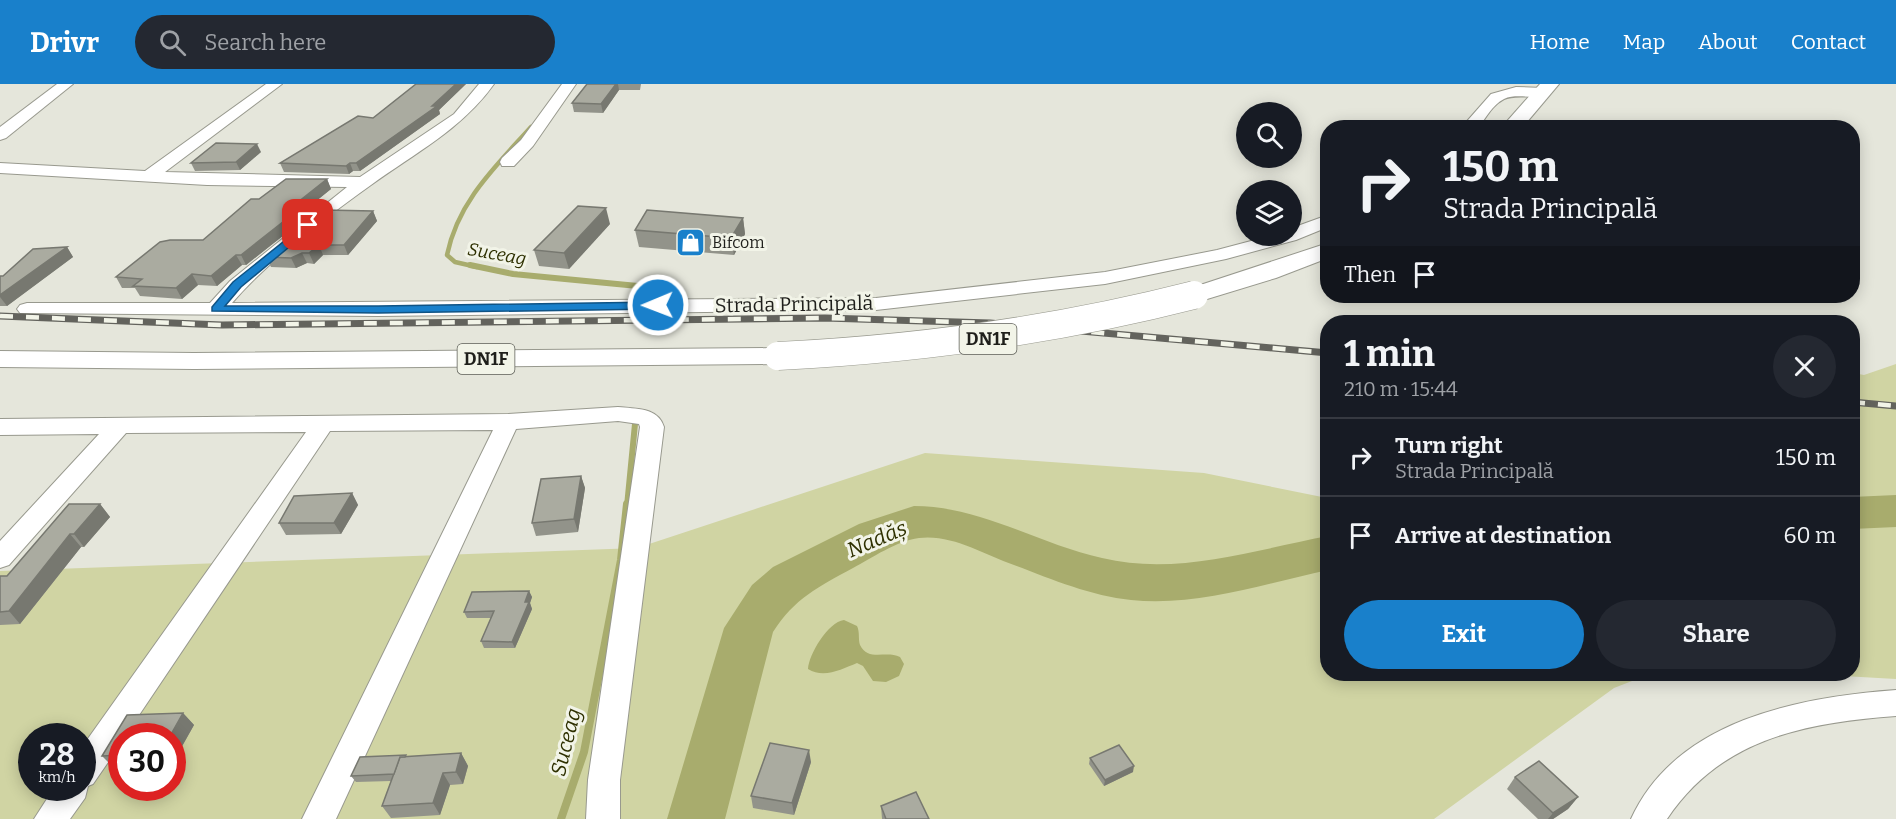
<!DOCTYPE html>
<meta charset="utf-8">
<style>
:root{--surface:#171b24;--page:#242831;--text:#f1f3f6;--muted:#9ea1a6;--line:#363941;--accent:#1980cb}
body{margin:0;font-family:Bitter,serif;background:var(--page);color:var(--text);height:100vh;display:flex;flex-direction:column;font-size:22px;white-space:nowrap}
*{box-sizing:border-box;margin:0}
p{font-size:20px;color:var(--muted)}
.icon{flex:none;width:33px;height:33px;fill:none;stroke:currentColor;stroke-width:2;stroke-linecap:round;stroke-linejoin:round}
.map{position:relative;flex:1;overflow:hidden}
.drawer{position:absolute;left:1320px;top:231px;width:540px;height:366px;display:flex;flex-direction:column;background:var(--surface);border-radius:24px;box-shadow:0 3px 15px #0003}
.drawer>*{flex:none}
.guide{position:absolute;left:1320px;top:36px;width:540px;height:183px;border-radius:24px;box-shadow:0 3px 15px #0003;background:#171b24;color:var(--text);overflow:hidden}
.tools{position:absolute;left:1236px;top:18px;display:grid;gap:12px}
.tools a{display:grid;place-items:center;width:66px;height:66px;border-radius:50%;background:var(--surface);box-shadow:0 3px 15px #0003;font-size:30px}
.speed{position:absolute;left:18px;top:639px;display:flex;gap:12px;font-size:30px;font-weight:700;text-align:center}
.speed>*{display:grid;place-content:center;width:78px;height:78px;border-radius:50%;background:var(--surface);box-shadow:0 3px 15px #0003;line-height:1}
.speed small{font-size:15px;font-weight:400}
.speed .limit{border:9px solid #d22;background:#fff;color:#111}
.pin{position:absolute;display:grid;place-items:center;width:51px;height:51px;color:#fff;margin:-26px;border-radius:12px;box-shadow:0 3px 9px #0006}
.me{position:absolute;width:66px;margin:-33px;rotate:269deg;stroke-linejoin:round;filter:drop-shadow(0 0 4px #0008)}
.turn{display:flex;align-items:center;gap:21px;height:126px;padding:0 24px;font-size:27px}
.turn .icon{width:78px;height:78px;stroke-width:2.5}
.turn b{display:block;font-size:42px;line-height:51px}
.then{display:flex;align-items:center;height:57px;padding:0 24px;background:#0003;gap:12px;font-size:22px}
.round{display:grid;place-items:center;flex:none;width:63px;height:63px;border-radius:32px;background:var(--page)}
.overview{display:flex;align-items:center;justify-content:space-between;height:102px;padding:0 24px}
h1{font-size:36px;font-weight:700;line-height:45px}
.cta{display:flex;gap:12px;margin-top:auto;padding:12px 24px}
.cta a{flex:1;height:69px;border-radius:36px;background:var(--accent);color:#fff;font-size:24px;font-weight:700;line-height:69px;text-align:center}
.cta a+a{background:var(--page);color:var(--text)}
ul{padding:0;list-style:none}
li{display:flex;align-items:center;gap:18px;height:78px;padding:0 24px;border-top:2px solid var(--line)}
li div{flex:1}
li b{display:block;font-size:22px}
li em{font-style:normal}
header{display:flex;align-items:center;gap:36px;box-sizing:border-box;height:84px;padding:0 30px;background:var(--accent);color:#fff}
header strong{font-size:28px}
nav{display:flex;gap:33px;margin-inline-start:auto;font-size:21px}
.search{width:420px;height:54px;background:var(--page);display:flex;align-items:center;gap:15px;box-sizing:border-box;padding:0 21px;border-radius:33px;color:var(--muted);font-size:22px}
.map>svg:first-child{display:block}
</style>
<header>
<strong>Drivr</strong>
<div class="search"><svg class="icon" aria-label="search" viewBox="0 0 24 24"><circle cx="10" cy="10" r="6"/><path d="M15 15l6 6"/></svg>Search here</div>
<nav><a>Home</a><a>Map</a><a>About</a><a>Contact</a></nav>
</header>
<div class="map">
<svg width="1896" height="735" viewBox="0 0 1896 735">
<rect width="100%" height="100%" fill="#e5e6db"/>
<g fill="#d0d4a3" fill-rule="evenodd">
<path d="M1896 280V595L1808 590H1852L1853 289 1864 291Z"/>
<path d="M925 369 1204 389 1327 414 1328 590H1650L1614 604 1434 735H0V487L637 464ZM32 652H82V704H32ZM122 652H172V704H122Z"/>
</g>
<path fill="#a8ac6d" d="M844 536 857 542C860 548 858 555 860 561 868 578 886 566 900 573L904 580 899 592 886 598 873 597 863 582 857 579C842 585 824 595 808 585 809 570 828 538 844 536Z"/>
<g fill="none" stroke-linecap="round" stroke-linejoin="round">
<path stroke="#a8ac6d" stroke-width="4.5" d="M477 183 455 178 447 171C458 117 496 82 531 43"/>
<g stroke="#a8ac6d" stroke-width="6">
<path d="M470 181 513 190 669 205 676 209 675 212"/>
<path d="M627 422 635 340"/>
</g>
<path stroke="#a8ac6d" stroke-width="8" d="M561 735 584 668 621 476 627 420"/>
<g fill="#a8ac6d" fill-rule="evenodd">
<path d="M1896 411V443L1852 445V413Z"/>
<path d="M914 422C981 422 1038 460 1102 474 1177 492 1254 466 1328 452V486C1264 500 1196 523 1131 516 1091 512 1051 495 1014 481 983 470 952 450 919 454 896 457 872 474 853 484 818 503 795 514 773 548L725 735H667L724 544 752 501 773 483 859 440Z"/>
</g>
<defs>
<g id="minor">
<path d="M57 0H73L6 54 0 56V43Z"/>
<path d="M266 0H282L165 88 360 93 454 30 479 0H494C462 45 415 69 371 101 326 133 268 177 232 219L876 214 1105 188 1217 166 1270 152H1292V144L1328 131V143L1296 156 1226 175 1105 200 876 226 378 232 20 229 17 225 20 221 27 219H210L230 197 347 103 207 101 0 89V79L145 87Z"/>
<path d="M562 0H576L533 62 514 82H502L500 78 502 74 521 56Z"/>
<path d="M1516 3 1543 4 1550 8C1541 18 1518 8 1504 15 1492 21 1486 34 1478 44H1461L1491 10Z"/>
<path d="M618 323C636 325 658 323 664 343L620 696V735H586L588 696 640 343 639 340 618 337 516 345 336 735H302L493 346 330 347 125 652H122V658L93 700 88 702 85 714 70 735H34L54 704H82V663L306 348 126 349 9 481 0 484V457L99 350 0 351V335L508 330Z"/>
<path d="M1896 606V632C1805 639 1721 654 1667 735H1631C1676 636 1799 613 1896 606Z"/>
</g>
<g id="major">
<path d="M1540 0H1559L1522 44H1501Z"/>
<path d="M1328 159V174L1276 194 1194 219 1185 216 1181 211 1185 206Z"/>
<path d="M778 264 788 266 791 272 788 278 778 280 194 285 0 283V267L194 269Z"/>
</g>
</defs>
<use href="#minor" stroke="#98998e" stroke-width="2"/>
<use href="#major" stroke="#98998e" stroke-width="2"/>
<use href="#minor" fill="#fff" fill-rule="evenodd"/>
<use href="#major" fill="#fff" fill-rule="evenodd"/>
<defs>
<g id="rail">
<path d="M0 232 222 241 825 234 990 239 1328 269"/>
<path d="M1852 318 1896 322"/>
</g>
</defs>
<use href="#rail" stroke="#63635d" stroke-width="7"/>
<use href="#rail" stroke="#f2f4e8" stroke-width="4.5" stroke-dasharray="13" stroke-linecap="butt"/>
<defs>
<path id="major-bridge" d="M778 272C919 265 1057 246 1194 211"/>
</defs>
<use href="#major-bridge" stroke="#98998e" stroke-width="29" stroke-linecap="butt"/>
<use href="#major-bridge" stroke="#fff" stroke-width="28"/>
</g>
<g fill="#92938a">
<path d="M416 0H466L439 26 440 30 360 87H353L349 90 284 88 280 79 373 34Z"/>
<path d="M587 0H641L640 6H619L603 29 574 28 572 19Z"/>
<path d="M261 68 240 86 195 87 191 79Z"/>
<path d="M327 95 331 105 300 130 303 136 246 181H242L217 202 198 201 182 215 140 212 135 204H122L116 193 203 156 259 115Z"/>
<path d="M373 127 377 137 348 171H323L314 180 307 179 296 184 271 183 266 173Z"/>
<path d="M743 134 745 150 734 171 639 163 635 146Z"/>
<path d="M610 140 569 185 539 182 534 166Z"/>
<path d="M67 163 73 173 7 222H0V192H3Z"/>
<path d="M581 392 585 404 578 448 536 452 532 439Z"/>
<path d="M352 409 358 421 341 450 286 451 279 439Z"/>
<path d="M100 420 110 433 84 463H81L20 540 0 541V492H7Z"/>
<path d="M529 507 532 513 530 519 532 525 515 564H484L481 557 491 534H467L464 528Z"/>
<path d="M183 629 194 641 172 680V652H122V684H114L102 672 127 631Z"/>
<path d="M461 669 468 682 463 700 450 701 440 731 391 734 382 722 391 697 356 698 351 692 407 673Z"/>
<path d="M1090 674 1133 688 1104 702 1089 680Z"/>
<path d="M811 678 794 731 753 724 751 712Z"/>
<path d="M1515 693 1578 713 1568 725 1553 735H1538L1507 705Z"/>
<path d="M881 722 929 735H882Z"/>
</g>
<g fill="#777870">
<path d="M456 0H466L439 26 440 30 360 87 356 79 432 22Z"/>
<path d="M616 0H618L619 6 603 29 601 20Z"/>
<path d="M257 60 261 68 240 86 236 78Z"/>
<path d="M350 79 353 87 349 90 346 82Z"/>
<path d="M327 95 331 105 300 130 303 136 246 181 241 171 288 126Z"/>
<path d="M606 124 610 140 569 185 564 169Z"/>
<path d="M373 127 377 137 348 171 344 161Z"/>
<path d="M743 134 745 150 734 171 731 154Z"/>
<path d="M319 161 323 171 314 180 309 169Z"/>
<path d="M67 163 73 173 7 222 0 213V211Z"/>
<path d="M302 169 307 179 296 184 291 174Z"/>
<path d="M236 171 242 181 217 202 211 192Z"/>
<path d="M192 190 198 201 182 215 176 204Z"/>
<path d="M581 392 585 404 578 448 574 435Z"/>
<path d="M352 409 358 421 341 450 334 439Z"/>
<path d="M100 420 110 433 84 463 74 450Z"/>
<path d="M70 450 81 463 20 540 9 527Z"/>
<path d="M529 507 532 513 530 519 532 525 515 564 512 558Z"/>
<path d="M183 629 194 641 172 680V652H170Z"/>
<path d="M809 666 811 678 794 731 792 719Z"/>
<path d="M461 669 468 682 463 700 456 688Z"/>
<path d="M1134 682 1133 688 1104 702 1105 696Z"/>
<path d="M443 689 450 701 440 731 433 719Z"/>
<path d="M1578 713 1568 725 1553 735H1548L1553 729Z"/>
</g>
<g fill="#aaaba0" stroke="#777870" stroke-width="1.5">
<path d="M416 0H456L432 22H437L356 79H350L346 82 280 79 358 32 373 34Z"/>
<path d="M587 0H616L601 20 572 19Z"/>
<path d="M216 59 257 60 236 78 191 79Z"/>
<path d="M286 95H327L288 126H298L241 171H236L211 192 192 190 176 204 133 202 142 195 116 193 160 158 170 156H203L251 115H259Z"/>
<path d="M578 122 606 124 564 169 534 166Z"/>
<path d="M323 126 373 127 344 161H319L309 169H302L291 174 266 173Z"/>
<path d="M647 126 743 134 731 154 635 146Z"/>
<path d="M67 163 0 211V192H3L33 165Z"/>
<path d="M581 392 574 435 532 439 541 395Z"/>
<path d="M352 409 334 439H279L294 412Z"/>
<path d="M69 420H100L74 450H70L9 527 0 528V492H7Z"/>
<path d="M529 507 525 518H529L512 558 481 557 494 527 464 528 472 508Z"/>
<path d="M183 629 170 652H122V671L102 672 127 631Z"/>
<path d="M770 659 809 666 792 719 751 712Z"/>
<path d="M1119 661 1134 682 1105 696 1090 674Z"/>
<path d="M461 669 456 688 443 689 433 719 382 722 400 673Z"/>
<path d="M406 671 405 673H400L394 690 351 692 360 673Z"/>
<path d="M1539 677 1578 713 1553 729 1515 693Z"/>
<path d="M916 708 929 735H886L881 722Z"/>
</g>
<path fill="#1980cb" stroke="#105384" stroke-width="1.5" d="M308 138 313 141 312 144 241 203 225 222H378L658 218 664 221 658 225 378 229 212 227V223L233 198Z"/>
<defs>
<symbol id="shop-square" viewBox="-11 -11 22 22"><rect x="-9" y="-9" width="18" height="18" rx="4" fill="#1980cb" stroke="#f2f4e8"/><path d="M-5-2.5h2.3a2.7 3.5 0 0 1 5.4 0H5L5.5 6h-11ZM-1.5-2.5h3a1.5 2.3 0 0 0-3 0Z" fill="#fff"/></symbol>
</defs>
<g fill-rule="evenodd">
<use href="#shop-square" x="674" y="142" width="33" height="33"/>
</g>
<g text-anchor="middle" stroke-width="6" stroke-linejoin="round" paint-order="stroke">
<g font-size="16" fill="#1f1f1b" stroke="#f2f4e8" text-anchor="start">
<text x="712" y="164">Bifcom</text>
</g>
<g font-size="18" font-style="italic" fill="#2e3000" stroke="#f2f4e8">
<text transform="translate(497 170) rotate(10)" y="6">Suceag</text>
</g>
<g fill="#f2f4e8" stroke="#5e5f58" stroke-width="1.5">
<rect x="959.5" y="240" width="57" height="30" rx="4.5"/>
<rect x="457.5" y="260" width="57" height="30" rx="4.5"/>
</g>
<g font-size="18" font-weight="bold" fill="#1f1f1b">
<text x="988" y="261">DN1F</text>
<text x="486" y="281">DN1F</text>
</g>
<g font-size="20" fill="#1f1f1b" stroke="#f2f4e8">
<text transform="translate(794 220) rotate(-1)" y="7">Strada Principală</text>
</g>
<g font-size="21" font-style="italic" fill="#2e3000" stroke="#f2f4e8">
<text transform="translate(877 455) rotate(-23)" y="7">Nadăș</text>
<text transform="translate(566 658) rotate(-76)" y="7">Suceag</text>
</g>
</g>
</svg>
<div class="tools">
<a><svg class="icon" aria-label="search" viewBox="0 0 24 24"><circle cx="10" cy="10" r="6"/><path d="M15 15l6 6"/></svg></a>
<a><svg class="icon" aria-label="layers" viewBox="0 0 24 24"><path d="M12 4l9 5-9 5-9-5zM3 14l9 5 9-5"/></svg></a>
</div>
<div class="speed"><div>28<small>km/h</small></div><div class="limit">30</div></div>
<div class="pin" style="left:308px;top:141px;background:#d93025"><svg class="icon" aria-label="arrive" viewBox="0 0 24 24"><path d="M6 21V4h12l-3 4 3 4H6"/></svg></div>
<svg class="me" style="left:658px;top:221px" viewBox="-20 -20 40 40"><circle r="17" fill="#1980cb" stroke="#fff" stroke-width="3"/><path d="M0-11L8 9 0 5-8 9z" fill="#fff"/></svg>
<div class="guide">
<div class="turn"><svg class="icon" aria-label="right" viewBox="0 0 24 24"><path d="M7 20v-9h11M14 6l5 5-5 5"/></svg><div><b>150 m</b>Strada Principală</div></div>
<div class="then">Then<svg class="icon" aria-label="arrive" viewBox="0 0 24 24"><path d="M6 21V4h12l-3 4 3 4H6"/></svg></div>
</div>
<section class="drawer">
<div class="overview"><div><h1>1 min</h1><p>210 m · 15:44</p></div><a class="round"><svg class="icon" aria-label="close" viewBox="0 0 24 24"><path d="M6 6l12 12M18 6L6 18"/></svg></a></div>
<ul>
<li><svg class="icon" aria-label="right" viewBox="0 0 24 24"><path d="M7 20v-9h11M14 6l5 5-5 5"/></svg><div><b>Turn right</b><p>Strada Principală</p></div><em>150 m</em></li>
<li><svg class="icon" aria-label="arrive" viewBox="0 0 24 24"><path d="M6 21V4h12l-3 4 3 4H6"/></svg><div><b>Arrive at destination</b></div><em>60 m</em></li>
</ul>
<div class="cta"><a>Exit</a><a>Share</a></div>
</section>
</div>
